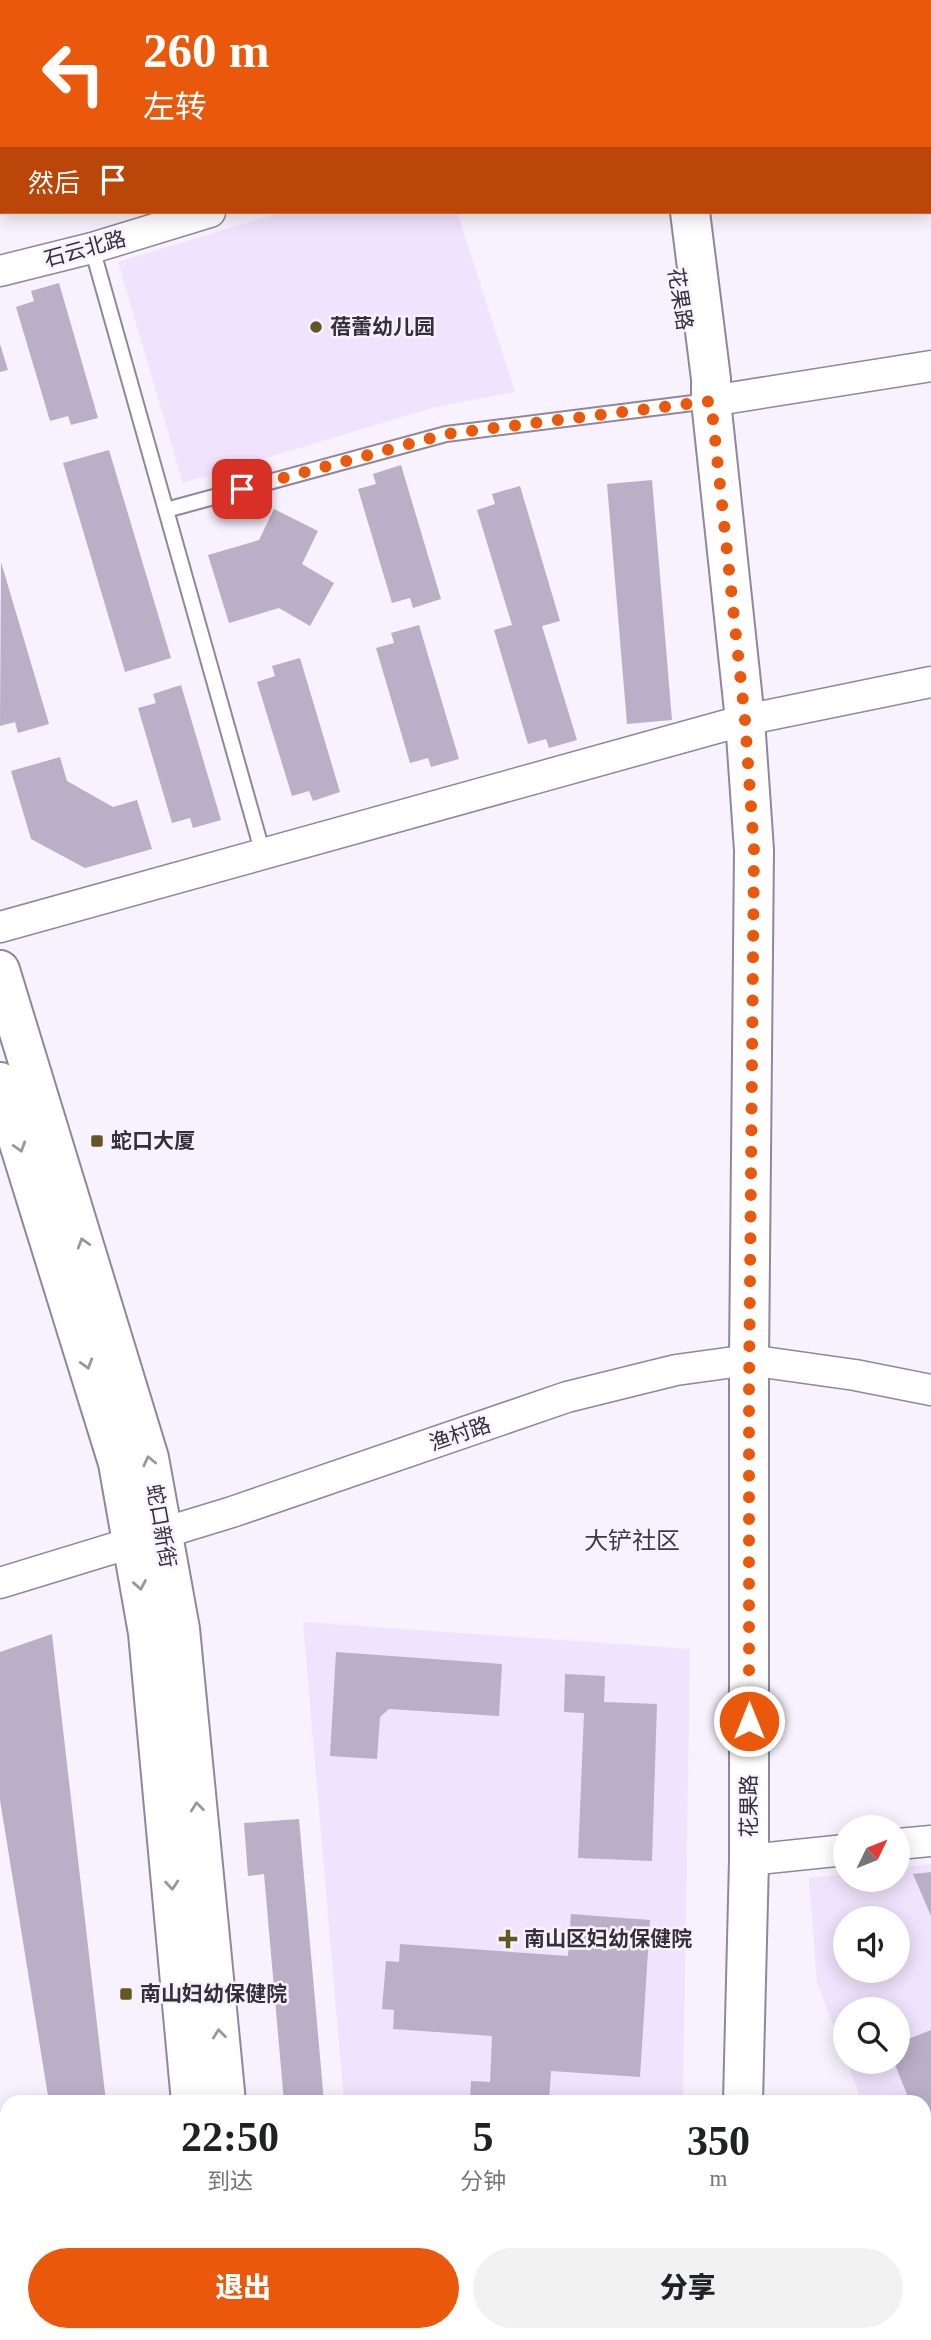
<!DOCTYPE html>
<html lang="zh">
<meta charset="utf-8">
<style>
:root{--surface:#fff;--page:#f2f2f2;--text:#202124;--muted:#757577;--accent:#ea580c}
body{margin:0;font-family:"Times New Roman","Noto Sans SC",serif;background:var(--page);color:var(--text);height:100vh;display:flex;flex-direction:column;font-size:26px;white-space:nowrap}
*{box-sizing:border-box;margin:0}
p{font-size:23px;color:var(--muted)}
.icon{flex:none;width:38px;height:38px;fill:none;stroke:currentColor;stroke-width:2;stroke-linecap:round;stroke-linejoin:round}
.map{position:relative;flex:1;overflow:hidden}
.drawer{position:absolute;left:0px;top:2095px;width:931px;height:247px;display:flex;flex-direction:column;background:var(--surface);border-radius:21px 21px 0 0;box-shadow:0 4px 18px #0003}
.drawer>*{flex:none}
.top-card{position:absolute;left:0px;top:0px;width:931px;height:214px;box-shadow:0 4px 18px #0003;background:#ea580c;color:#fff;overflow:hidden}
.needle{width:46px;rotate:47deg}
.fabs{position:absolute;left:833px;top:1815px;display:grid;gap:14px}
.fabs a{display:grid;place-items:center;width:77px;height:77px;border-radius:50%;background:var(--surface);box-shadow:0 4px 18px #0003;font-size:35px}
.pin{position:absolute;display:grid;place-items:center;width:60px;height:60px;color:#fff;margin:-30px;border-radius:14px;box-shadow:0 4px 10px #0006}
.me{position:absolute;width:77px;margin:-38px;rotate:0deg;stroke-linejoin:round;filter:drop-shadow(0 0 5px #0008)}
.turn{display:flex;align-items:center;gap:24px;height:147px;padding:0 28px;font-size:32px}
.turn .icon{width:91px;height:91px;stroke-width:2.5}
.turn b{display:block;font-size:49px;line-height:60px}
.then{display:flex;align-items:center;height:66px;padding:0 28px;background:#0003;gap:14px;font-size:26px}
.eta{display:flex;justify-content:space-evenly;align-items:center;height:119px;text-align:center}
.eta b{font-size:42px;font-weight:800;line-height:49px}
.primary-button{display:flex;gap:14px;margin-top:auto;padding:14px 28px}
.primary-button a{flex:1;height:80px;border-radius:42px;background:var(--accent);color:#fff;font-size:28px;font-weight:800;line-height:80px;text-align:center}
.primary-button a+a{background:var(--page);color:var(--text)}
.map>svg:first-child{display:block}
</style>
<div class="map">
<svg width="931" height="2340" viewBox="0 0 931 2340">
<rect width="100%" height="100%" fill="#f7f2fd"/>
<g fill="#f0e3fd" fill-rule="evenodd">
<path d="M283 212H457L515 392 435 407 183 483 118 262Z"/>
<path d="M303 1622 690 1649 683 2102H344Z"/>
<path d="M931 1864V2340H787L784 2335 924 2334V2102H860V2096L847 2062H898V2009H845V2057L817 1982 809 1878 845 1874V1880H898V1868ZM845 1918H898V1970H845Z"/>
<path d="M354 2334 679 2335V2340H348Z"/>
</g>
<path fill="#e9d6fd" d="M7 2269V2334H164L165 2340H0V2271Z"/>
<g fill="#bbafc8">
<path d="M59 283 98 418 71 425 68 416 50 421 16 307 34 301 31 291Z"/>
<path d="M0 344 8 370 0 372Z"/>
<path d="M109 450 171 658 125 672 63 463Z"/>
<path d="M401 465 441 599 413 608 410 598 392 603 358 489 376 484 373 474Z"/>
<path d="M652 480 672 720 627 724 607 484Z"/>
<path d="M520 486 560 621 542 626 577 740 549 748 546 739 528 744 494 630 512 625 477 510 495 504 492 494Z"/>
<path d="M274 509 318 531 302 564 334 583 310 626 279 608 229 623 208 555 259 540Z"/>
<path d="M1 562 49 724 18 733 15 722 0 726Z"/>
<path d="M419 625 459 759 431 767 428 758 410 763 376 648 394 643 391 633Z"/>
<path d="M300 658 340 792 313 801 309 791 292 796 257 682 275 676 272 666Z"/>
<path d="M181 685 221 820 193 828 190 818 172 823 138 708 156 703 153 694Z"/>
<path d="M60 757 67 781 113 807 137 800 152 849 85 868 31 839 11 771Z"/>
<path d="M52 1634 106 2102H49L0 1800V1652Z"/>
<path d="M336 1652 502 1664 499 1716 389 1709 380 1717 377 1759 330 1756Z"/>
<path d="M565 1674 605 1676 604 1702 657 1704 652 1861 578 1858 584 1713 564 1712Z"/>
<path d="M299 1819 324 2102H284L264 1874 248 1876 244 1823Z"/>
<path d="M931 1872V1916L913 1874Z"/>
<path d="M571 1914 650 1920 640 2077 551 2071 549 2102H470L471 2081 490 2082 492 2036 393 2029 394 2010 382 2009 386 1961 399 1962 400 1944 568 1956Z"/>
<path d="M931 2030V2133L924 2136V2102H910L894 2062H898V2043Z"/>
<rect x="521" y="2334" width="20" height="6"/>
<path d="M557 2334H622L621 2340H556Z"/>
</g>
<g fill="none" stroke-linecap="round" stroke-linejoin="round">
<defs>
<g id="lane">
<path d="M92 248 263 854"/>
<path d="M166 510 446 434 709 401"/>
</g>
<g id="street">
<path d="M0 271 92 248 210 212"/>
<path d="M711 401 931 366"/>
<path d="M0 927 745 720 931 682"/>
<path d="M0 1583 232 1512 567 1397 676 1370 749 1360 855 1375 931 1390"/>
<path d="M898 1844 931 1841"/>
<path d="M749 1860 845 1850"/>
</g>
<g id="secondary">
<path d="M669 0V2"/>
<path d="M641 2V0"/>
<path d="M690 212 711 379V401L745 720 754 850 749 1360V1860L743 2102"/>
<path d="M0 970 149 1458 180 1629 226 2102"/>
<path d="M0 1082 118 1463 148 1633 191 2102"/>
<path d="M213 2334V2340"/>
<path d="M249 2334V2340"/>
<path d="M738 2340V2334"/>
</g>
</defs>
<use href="#lane" stroke="#91869d" stroke-width="18"/>
<use href="#street" stroke="#91869d" stroke-width="33"/>
<use href="#secondary" stroke="#91869d" stroke-width="42"/>
<use href="#lane" stroke="#fff" stroke-width="14"/>
<use href="#street" stroke="#fff" stroke-width="30"/>
<use href="#secondary" stroke="#fff" stroke-width="38"/>
</g>
<defs><path id="oneway-chevron" d="M-2-3.5L2.5 0L-2 3.5" fill="none" stroke-width="1.6" stroke-linecap="round" stroke-linejoin="round" transform="scale(1.75)"/></defs>
<g stroke="#9a979c">
<use href="#oneway-chevron" transform="translate(20 1147) rotate(73)"/>
<use href="#oneway-chevron" transform="translate(83 1243) rotate(-107)"/>
<use href="#oneway-chevron" transform="translate(87 1364) rotate(73)"/>
<use href="#oneway-chevron" transform="translate(149 1461) rotate(-103)"/>
<use href="#oneway-chevron" transform="translate(140 1585) rotate(80)"/>
<use href="#oneway-chevron" transform="translate(197 1807) rotate(-96)"/>
<use href="#oneway-chevron" transform="translate(172 1885) rotate(85)"/>
<use href="#oneway-chevron" transform="translate(219 2034) rotate(-96)"/>
</g>
<g fill="none" stroke-linecap="round" stroke-linejoin="round">
<path stroke="#ea580c" stroke-width="12" stroke-dasharray="0 21.6" d="M242 489 446 434 711 401 745 720 754 850 749 1388V1721"/>
</g>
<g fill="#625723" stroke="#f7f2fd" stroke-width="2.5">
<circle cx="316" cy="327" r="7"/>
<rect x="90" y="1134" width="14" height="14" rx="3.5"/>
<path d="M504.5 1928.5h7v7h7v7h-7v7h-7v-7h-7v-7h7z"/>
<rect x="119" y="1987" width="14" height="14" rx="3.5"/>
</g>
<g text-anchor="middle" stroke-width="5" stroke-linejoin="round" paint-order="stroke">
<g font-size="21" fill="#342f39" stroke="#f7f2fd">
<text transform="translate(85 249) rotate(-15)" y="7">石云北路</text>
<text transform="translate(680 299) rotate(81)" y="7">花果路</text>
<text transform="translate(460 1434) rotate(-19)" y="7">渔村路</text>
<text transform="translate(161 1526) rotate(80)" y="7">蛇口新街</text>
<text transform="translate(749 1806) rotate(-90)" y="7">花果路</text>
</g>
<g font-size="21" font-weight="bold" fill="#342f39" stroke="#f7f2fd" text-anchor="start">
<text x="330" y="334">蓓蕾幼儿园</text>
<text x="111" y="1148">蛇口大厦</text>
<text x="524" y="1946">南山区妇幼保健院</text>
<text x="140" y="2001">南山妇幼保健院</text>
</g>
<g font-size="24" fill="#42374c" stroke="#f7f2fd">
<text x="632" y="1549">大铲社区</text>
</g>
</g>
</svg>
<div class="fabs">
<a><svg class="needle" viewBox="-14 -14 28 28"><path d="M0-13l5 13h-10z" fill="#e53935"/><path d="M0 13l5-13h-10z" fill="#757577"/></svg></a>
<a><svg class="icon" aria-label="sound" viewBox="0 0 24 24"><path d="M4 9h4l5-4v14l-5-4H4zM17 9q2 3 0 6"/></svg></a>
<a><svg class="icon" aria-label="search" viewBox="0 0 24 24"><circle cx="10" cy="10" r="6"/><path d="M15 15l6 6"/></svg></a>
</div>
<div class="pin" style="left:242px;top:489px;background:#d93025"><svg class="icon" aria-label="arrive" viewBox="0 0 24 24"><path d="M6 21V4h12l-3 4 3 4H6"/></svg></div>
<svg class="me" style="left:749px;top:1721px" viewBox="-20 -20 40 40"><circle r="17" fill="#ea580c" stroke="#fff" stroke-width="3"/><path d="M0-11L8 9 0 5-8 9z" fill="#fff"/></svg>
<div class="top-card">
<div class="turn"><svg class="icon" aria-label="left" viewBox="0 0 24 24"><path d="M17 20v-9H6M10 6l-5 5 5 5"/></svg><div><b>260 m</b>左转</div></div>
<div class="then">然后<svg class="icon" aria-label="arrive" viewBox="0 0 24 24"><path d="M6 21V4h12l-3 4 3 4H6"/></svg></div>
</div>
<section class="drawer">
<div class="eta">
<div><b>22:50</b><p>到达</p></div>
<div><b>5</b><p>分钟</p></div>
<div><b>350</b><p>m</p></div>
</div>
<div class="primary-button"><a>退出</a><a>分享</a></div>
</section>
</div>
